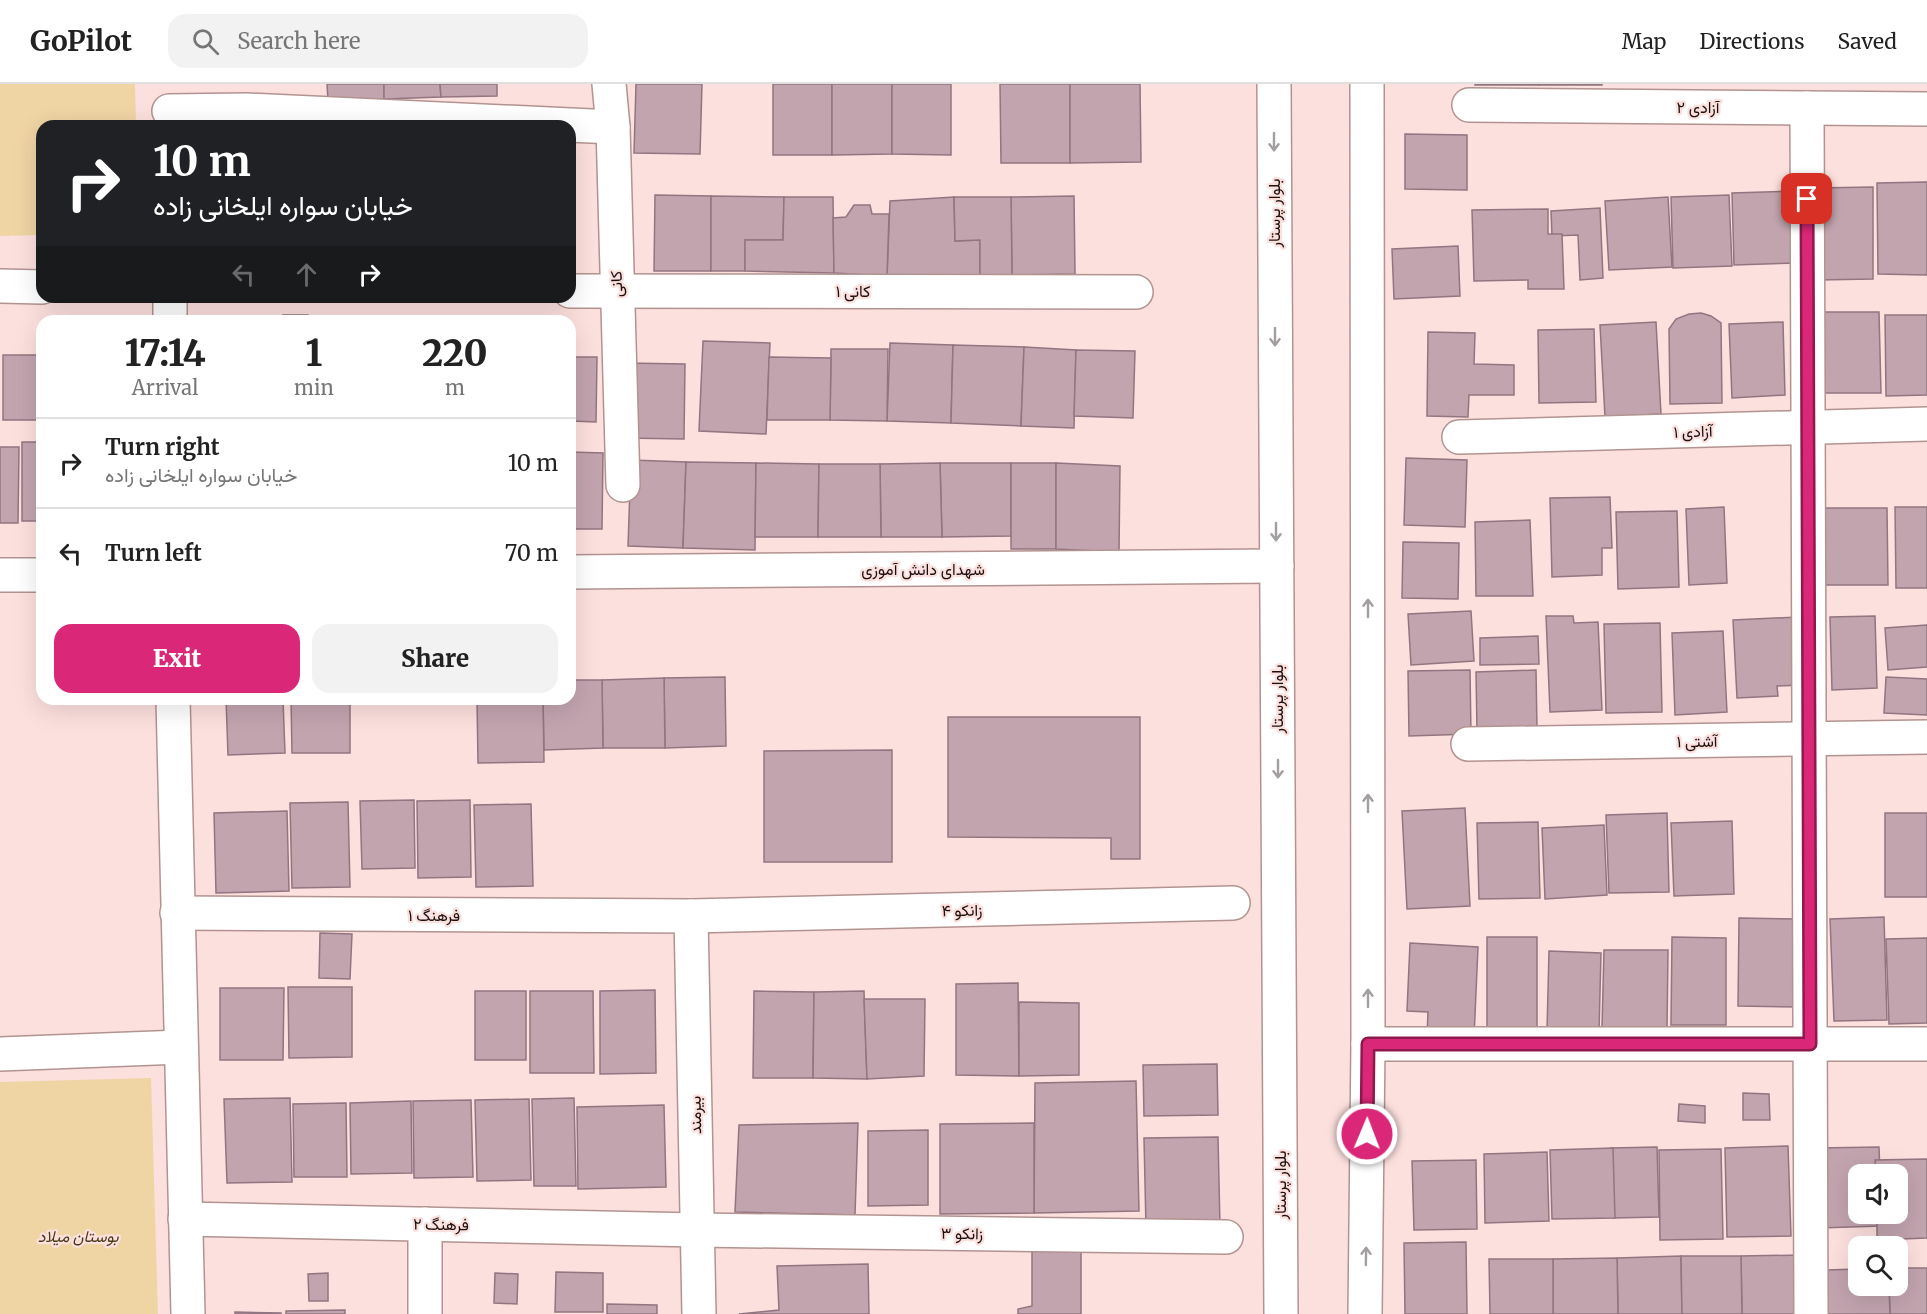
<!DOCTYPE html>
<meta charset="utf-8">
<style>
:root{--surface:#fff;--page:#f2f2f2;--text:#222;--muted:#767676;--line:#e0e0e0;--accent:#db2777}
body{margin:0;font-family:Merriweather,Vazirmatn,serif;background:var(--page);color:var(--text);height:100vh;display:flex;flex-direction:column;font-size:22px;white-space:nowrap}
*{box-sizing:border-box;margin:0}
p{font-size:20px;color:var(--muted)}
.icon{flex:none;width:33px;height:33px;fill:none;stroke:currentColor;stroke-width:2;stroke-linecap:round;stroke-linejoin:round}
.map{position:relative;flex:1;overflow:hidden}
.panel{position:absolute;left:36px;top:231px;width:540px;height:390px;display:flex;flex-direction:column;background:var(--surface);border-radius:18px;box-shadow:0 6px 24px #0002}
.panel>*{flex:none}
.hud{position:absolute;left:36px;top:36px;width:540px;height:183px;border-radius:18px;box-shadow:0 6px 24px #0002;background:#202124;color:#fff;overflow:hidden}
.fabs{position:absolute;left:1848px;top:1080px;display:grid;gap:12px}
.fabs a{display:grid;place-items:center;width:60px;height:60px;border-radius:12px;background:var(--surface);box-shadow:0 6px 24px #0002;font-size:30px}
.pin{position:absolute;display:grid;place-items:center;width:51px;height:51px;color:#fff;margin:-26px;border-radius:12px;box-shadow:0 3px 9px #0006}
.me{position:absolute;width:66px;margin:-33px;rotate:1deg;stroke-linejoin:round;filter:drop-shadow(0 0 4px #0008)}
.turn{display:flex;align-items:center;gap:21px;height:126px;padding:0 18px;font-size:27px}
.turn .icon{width:78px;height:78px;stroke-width:2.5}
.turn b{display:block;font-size:42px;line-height:51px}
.lanes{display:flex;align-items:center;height:57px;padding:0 18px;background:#0003;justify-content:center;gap:30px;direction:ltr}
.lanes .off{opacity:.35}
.eta{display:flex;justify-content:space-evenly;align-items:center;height:102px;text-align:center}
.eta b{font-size:36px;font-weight:800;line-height:42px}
.cta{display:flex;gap:12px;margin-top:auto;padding:12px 18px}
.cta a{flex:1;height:69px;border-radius:18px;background:var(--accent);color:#fff;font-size:24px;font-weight:800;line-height:69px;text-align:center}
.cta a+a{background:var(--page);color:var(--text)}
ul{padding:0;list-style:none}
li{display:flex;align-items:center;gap:18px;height:90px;padding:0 18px;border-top:2px solid var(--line)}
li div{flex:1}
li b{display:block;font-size:22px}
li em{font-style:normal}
header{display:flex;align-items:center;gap:36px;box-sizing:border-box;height:84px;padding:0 30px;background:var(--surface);border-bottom:2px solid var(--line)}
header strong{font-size:28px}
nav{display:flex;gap:33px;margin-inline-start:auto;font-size:21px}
.search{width:420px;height:54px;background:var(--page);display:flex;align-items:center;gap:15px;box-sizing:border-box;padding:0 21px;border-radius:18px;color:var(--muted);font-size:22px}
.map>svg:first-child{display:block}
</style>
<header>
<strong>GoPilot</strong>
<div class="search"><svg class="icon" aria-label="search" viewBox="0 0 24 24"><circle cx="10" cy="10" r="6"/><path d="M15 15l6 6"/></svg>Search here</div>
<nav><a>Map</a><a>Directions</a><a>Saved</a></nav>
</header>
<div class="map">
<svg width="1927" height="1230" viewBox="0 0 1927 1230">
<rect width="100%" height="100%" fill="#fce0de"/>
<g fill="#efd4a4">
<path d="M0 0H135L136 42H42V151L0 152Z"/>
<path d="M151 994 158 1230H0V998Z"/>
</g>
<g fill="#c2a4af" stroke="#917580" stroke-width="1.5">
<path d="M327 0H384V15L328 16Z"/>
<path d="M384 0H440L441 13 384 15Z"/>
<path d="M440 0H497V12L441 13Z"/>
<path d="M636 0H702L700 70 634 69Z"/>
<rect x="773" y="0" width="59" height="71"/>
<path d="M832 0H892V70L832 71Z"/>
<path d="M892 0H951V71L892 70Z"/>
<path d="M1000 0H1070V79H1001Z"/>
<path d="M1070 0H1140L1141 78 1070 79Z"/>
<rect x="1475" y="0" width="64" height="1"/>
<rect x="1539" y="0" width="63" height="1"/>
<path d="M1405 50 1467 51V106L1405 105Z"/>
<path d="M1927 98V191L1878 190 1877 99Z"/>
<path d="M1873 103V195L1818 196 1817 104Z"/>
<path d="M1794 107 1797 179 1734 181 1732 109Z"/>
<path d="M655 111 711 112V187H654Z"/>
<path d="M1729 111 1732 182 1673 184 1671 113Z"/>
<path d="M711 112 784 113 783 156H745V187H711Z"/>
<path d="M1074 112 1075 190 1012 191 1011 113Z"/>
<path d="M784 113H833L834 189 745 187V156H783Z"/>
<path d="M954 113 955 157 980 156V192H887L890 117Z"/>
<path d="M954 113H1011L1012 191 980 192V156L955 157Z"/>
<path d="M1668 113 1672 183 1609 186 1605 117Z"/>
<path d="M854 121H870L872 130H889L887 192 834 189 833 134 846 133Z"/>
<path d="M1600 124 1603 194 1580 196 1578 151 1552 152 1551 127Z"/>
<path d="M1548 125V150H1562L1564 205H1528V196L1474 197 1472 126Z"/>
<path d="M1458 162 1460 212 1394 215 1392 165Z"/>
<path d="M1824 228H1879L1881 309H1825Z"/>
<path d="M1701 229 1711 232 1721 239 1722 319 1670 320 1669 245 1676 235 1689 230Z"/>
<rect x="283" y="231" width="25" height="6"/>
<path d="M1885 231H1927V311L1886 312Z"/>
<path d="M1656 238 1661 330 1605 333 1600 241Z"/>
<path d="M1783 238 1785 311 1732 314 1729 240Z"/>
<path d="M1594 245 1596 318 1539 319 1538 246Z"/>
<path d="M1428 248 1475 249 1474 280 1514 281V311H1469L1468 333 1427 332Z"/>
<path d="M703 257 770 259 766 350 699 347Z"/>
<path d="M890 259 953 261 951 339 887 337Z"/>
<path d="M953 261 1024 263 1021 342 951 339Z"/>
<path d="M1024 263 1076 266 1074 344 1021 342Z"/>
<path d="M831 265H888L887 337 830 336Z"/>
<path d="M1076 266 1135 267 1133 334 1074 332Z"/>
<rect x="3" y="271" width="39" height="65"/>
<path d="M570 273H597L596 338 570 337Z"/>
<path d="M769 273 831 274 830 336H767Z"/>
<path d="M625 279 685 280 684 355 624 354Z"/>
<rect x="22" y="358" width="20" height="79"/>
<path d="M0 363H19L18 439H0Z"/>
<path d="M570 368 603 369 602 445H570Z"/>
<path d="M1406 374 1467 376 1465 443 1404 441Z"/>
<path d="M631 376 686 378 683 464 628 462Z"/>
<path d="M686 378 756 379 755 466 683 464Z"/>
<path d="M756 379 819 380 818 453H755Z"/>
<path d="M940 379H1011V452L942 453Z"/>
<path d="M940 379 942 453H881L880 380Z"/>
<rect x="1011" y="379" width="45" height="86"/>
<path d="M1056 379 1120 382 1119 468 1056 465Z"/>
<path d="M819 380H880L881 453H818Z"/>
<path d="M1610 413 1612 464H1602V491L1552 493 1550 414Z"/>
<path d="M1724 423 1727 499 1689 501 1686 425Z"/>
<path d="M1895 423H1927V504H1896Z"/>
<path d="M1818 424H1887L1888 501H1818Z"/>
<path d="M1677 427 1679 503 1618 505 1616 428Z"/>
<path d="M1530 436 1533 512H1476L1475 438Z"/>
<path d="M1403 458 1459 459 1458 515 1402 514Z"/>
<path d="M1471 527 1474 577 1411 581 1408 530Z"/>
<path d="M1546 532H1573L1574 539 1598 538 1602 626 1550 628Z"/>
<path d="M1875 532 1877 604 1832 606 1830 533Z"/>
<path d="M1797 533 1801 601 1777 602 1778 612 1737 614 1733 536Z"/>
<path d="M1660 539 1662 628 1606 629 1604 540Z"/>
<path d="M1927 541V583L1888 586 1885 544Z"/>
<path d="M1723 547 1727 628 1675 631 1672 549Z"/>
<path d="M1538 552 1539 580 1480 581V554Z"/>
<path d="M1470 586 1471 650 1409 652 1408 587Z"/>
<path d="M1536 586 1537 645 1477 647 1476 588Z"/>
<path d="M725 593 726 662 665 664 664 594Z"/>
<path d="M1886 593 1927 595V631L1884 629Z"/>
<path d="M664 594 665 664H603L602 596Z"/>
<path d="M570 596H602L603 664 544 666 543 615H570Z"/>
<path d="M226 615H283L285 669 228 671Z"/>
<path d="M291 615H350V669H292Z"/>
<path d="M477 615H543L544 678 478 679Z"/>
<path d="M948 633H1140V775H1111V754L948 753Z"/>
<path d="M892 666V778H764V667Z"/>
<path d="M414 716 415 784 362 785 360 717Z"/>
<path d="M470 716 471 793 418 794 417 717Z"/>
<path d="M348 718 350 803 292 804 290 719Z"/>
<path d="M531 720 533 802 476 803 474 721Z"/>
<path d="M1465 724 1470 822 1407 825 1402 727Z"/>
<path d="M287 727 289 807 216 809 214 729Z"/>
<path d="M1667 729 1669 808 1609 809 1606 731Z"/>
<rect x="1885" y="729" width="42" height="84"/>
<path d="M1732 737 1734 810 1674 812 1671 739Z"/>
<path d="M1538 738 1540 814 1479 815 1477 739Z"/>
<path d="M1604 741 1607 811 1545 815 1542 744Z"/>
<path d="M1884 833 1887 936 1834 937 1830 835Z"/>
<path d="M1739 834 1801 835 1800 923 1738 922Z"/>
<path d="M320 849 352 850 350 895 319 894Z"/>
<rect x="1487" y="853" width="50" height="91"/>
<path d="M1672 853 1726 854V941H1671Z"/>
<path d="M1927 854V939L1889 940 1886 855Z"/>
<path d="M1410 859 1478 863 1474 954 1427 952 1428 928 1407 927Z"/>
<path d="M1604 866H1668L1667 945 1602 944Z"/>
<path d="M1549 867 1601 869 1599 948 1547 946Z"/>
<path d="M1018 899 1019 992 956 991V900Z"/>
<path d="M288 903H352V973L289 974Z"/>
<path d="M220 904H284L283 976H220Z"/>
<path d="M655 906 656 989 600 990V907Z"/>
<rect x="475" y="907" width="51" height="69"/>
<path d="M530 907H593L594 989H530Z"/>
<path d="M754 907 814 908 813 994H753Z"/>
<path d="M864 907 867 995 813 994 814 908Z"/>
<path d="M864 915H925L924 992 867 995Z"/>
<path d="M1019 918 1079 919V991L1019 992Z"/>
<path d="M1217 980 1218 1031 1144 1032 1143 981Z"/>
<path d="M1136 997 1139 1127 1034 1129 1035 999Z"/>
<path d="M1743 1009 1769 1010 1770 1036H1743Z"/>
<path d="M290 1014 292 1098 227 1099 224 1015Z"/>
<path d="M574 1014 576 1102H534L532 1015Z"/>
<path d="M529 1015 531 1096 477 1097 475 1016Z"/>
<path d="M471 1016 473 1093 414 1094 413 1017Z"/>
<path d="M411 1017 412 1089 351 1090 350 1019Z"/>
<path d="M346 1019 347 1093H294L293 1020Z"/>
<path d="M1679 1020 1705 1022V1039L1678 1037Z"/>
<path d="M664 1021 666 1103 578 1105 577 1023Z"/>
<path d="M858 1039 855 1131 735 1128 739 1041Z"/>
<path d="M1034 1039V1129L940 1130V1040Z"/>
<path d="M928 1046V1121L868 1122V1047Z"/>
<path d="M1218 1053 1220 1143 1146 1144 1144 1054Z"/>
<path d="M1788 1062 1791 1152 1727 1153 1725 1064Z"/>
<path d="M1657 1063 1659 1133 1613 1134 1611 1064Z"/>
<path d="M1879 1063 1880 1090H1858V1130H1881V1142L1819 1144 1817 1064Z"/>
<path d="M1613 1064 1615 1134 1552 1135 1550 1066Z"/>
<path d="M1721 1065 1723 1155 1660 1156 1659 1066Z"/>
<path d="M1547 1068 1549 1137 1485 1139 1484 1070Z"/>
<path d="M1927 1075V1154L1877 1156V1130H1898V1090H1876L1875 1076Z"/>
<path d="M1476 1076 1477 1145 1414 1146 1412 1077Z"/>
<path d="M1466 1158 1467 1230H1405L1404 1159Z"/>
<path d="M1032 1163H1081V1230H1018V1225L1032 1222Z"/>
<path d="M1802 1171 1803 1230H1742L1741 1172Z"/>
<path d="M1681 1172 1682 1230H1618L1617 1174Z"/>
<path d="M1681 1172H1741L1742 1230H1682Z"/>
<path d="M1617 1174 1618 1230H1553V1175Z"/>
<path d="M1489 1175H1553V1230H1490Z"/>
<path d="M868 1180 869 1230H739L779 1226 777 1182Z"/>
<path d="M1898 1184H1927V1230H1890L1889 1202H1898Z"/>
<path d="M1858 1185V1202H1889L1890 1230H1827L1826 1186Z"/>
<path d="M556 1188 603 1189V1228H555Z"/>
<path d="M328 1189V1217H309L308 1190Z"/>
<path d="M495 1189 518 1190 517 1220 494 1219Z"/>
<path d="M607 1220 657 1221V1230H607Z"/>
<path d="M345 1226V1230H286V1227Z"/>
<path d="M235 1228 281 1229V1230H235Z"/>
</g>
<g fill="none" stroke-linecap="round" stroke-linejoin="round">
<defs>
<g id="minor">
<path d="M609 0 613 43 623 401"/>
<path d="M1469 21 1927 25"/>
<path d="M1807 24 1811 1230"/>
<path d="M169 27 247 26 613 43"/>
<path d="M0 202 42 203"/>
<path d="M570 207 1136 208"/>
<path d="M170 213V237"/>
<path d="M1459 353 1927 340"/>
<path d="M570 488 1277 482"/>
<path d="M0 491H42"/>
<path d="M173 615 188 1230"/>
<path d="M1468 660 1927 653"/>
<path d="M177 829 691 832 1233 819"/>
<path d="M691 832 699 1230"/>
<path d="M1368 960H1927"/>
<path d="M0 970 181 963"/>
<path d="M185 1135 697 1146 1226 1153"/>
<path d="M425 1230V1140"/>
</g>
<g id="major">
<path d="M1274 0 1281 1230"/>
<path d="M1365 1230 1368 960 1367 0"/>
</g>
</defs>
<use href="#minor" stroke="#b29390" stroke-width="36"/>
<use href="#major" stroke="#b29390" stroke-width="36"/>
<use href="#minor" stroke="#fff" stroke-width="33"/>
<use href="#major" stroke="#fff" stroke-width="33"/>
</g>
<defs><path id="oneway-shaft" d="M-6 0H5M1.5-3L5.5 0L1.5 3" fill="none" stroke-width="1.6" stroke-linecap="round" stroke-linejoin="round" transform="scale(1.5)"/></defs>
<g stroke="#a49f9f">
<use href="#oneway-shaft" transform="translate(1274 58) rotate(90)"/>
<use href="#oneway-shaft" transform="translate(1275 253) rotate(90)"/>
<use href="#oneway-shaft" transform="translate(1276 448) rotate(90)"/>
<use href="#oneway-shaft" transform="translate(1368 524) rotate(-90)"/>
<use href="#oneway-shaft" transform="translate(1278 685) rotate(90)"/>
<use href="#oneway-shaft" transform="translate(1368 719) rotate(-90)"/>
<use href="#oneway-shaft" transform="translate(1368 914) rotate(-90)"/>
<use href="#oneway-shaft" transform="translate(1366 1172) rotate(-89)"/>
</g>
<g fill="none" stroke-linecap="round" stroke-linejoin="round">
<defs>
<path id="route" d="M1367 1050 1368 960H1810L1807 115"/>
</defs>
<use href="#route" stroke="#8e194d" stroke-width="15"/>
<use href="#route" stroke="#db2777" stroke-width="10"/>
</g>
<g text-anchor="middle" stroke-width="4.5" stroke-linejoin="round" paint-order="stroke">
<g font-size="16" fill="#1b100f" stroke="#fce0de">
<text x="1698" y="29">آزادی ۲</text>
<text transform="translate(1274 129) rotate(-90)" y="6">بلوار پرستار</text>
<text transform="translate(616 200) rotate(-92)" y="6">کانی</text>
<text x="853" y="213">کانی ۱</text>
<text transform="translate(1693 347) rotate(-2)" y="6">آزادی ۱</text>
<text x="923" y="491">شهدای دانش آموزی</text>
<text transform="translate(1277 615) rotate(-90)" y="6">بلوار پرستار</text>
<text transform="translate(1697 657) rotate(-1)" y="6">آشتی ۱</text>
<text transform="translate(962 826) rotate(-1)" y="6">زانکو ۴</text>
<text x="434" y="837">فرهنگ ۱</text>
<text transform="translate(695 1031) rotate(-91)" y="6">بیرمند</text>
<text transform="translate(1280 1101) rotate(-90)" y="6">بلوار پرستار</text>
<text transform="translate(441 1140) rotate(1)" y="6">فرهنگ ۲</text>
<text transform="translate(962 1149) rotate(1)" y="6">زانکو ۳</text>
</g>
<g font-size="16" font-style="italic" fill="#4c3b1a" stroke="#fce0de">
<text x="78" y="1158">بوستان میلاد</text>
</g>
</g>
</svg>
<div class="fabs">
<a><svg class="icon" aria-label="sound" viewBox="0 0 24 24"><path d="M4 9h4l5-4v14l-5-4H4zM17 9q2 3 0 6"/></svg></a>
<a><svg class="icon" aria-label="search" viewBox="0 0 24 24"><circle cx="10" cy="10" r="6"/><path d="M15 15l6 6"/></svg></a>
</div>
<div class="pin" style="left:1807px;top:115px;background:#d93025"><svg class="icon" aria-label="arrive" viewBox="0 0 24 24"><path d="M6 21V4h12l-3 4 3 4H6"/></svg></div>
<svg class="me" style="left:1367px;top:1050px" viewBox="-20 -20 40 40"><circle r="17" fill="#db2777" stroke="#fff" stroke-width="3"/><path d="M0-11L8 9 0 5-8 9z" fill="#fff"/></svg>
<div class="hud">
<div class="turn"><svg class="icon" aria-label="right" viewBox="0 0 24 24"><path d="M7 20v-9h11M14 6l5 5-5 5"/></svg><div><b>10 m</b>خیابان سواره ایلخانی زاده</div></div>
<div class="lanes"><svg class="icon off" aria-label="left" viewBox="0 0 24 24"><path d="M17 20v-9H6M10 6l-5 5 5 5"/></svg><svg class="icon off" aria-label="ahead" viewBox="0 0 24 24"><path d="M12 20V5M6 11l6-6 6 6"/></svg><svg class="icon" aria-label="right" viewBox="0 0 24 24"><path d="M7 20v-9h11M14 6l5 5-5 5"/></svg></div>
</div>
<section class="panel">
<div class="eta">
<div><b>17:14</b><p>Arrival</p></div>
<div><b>1</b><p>min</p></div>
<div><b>220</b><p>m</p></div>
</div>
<ul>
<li><svg class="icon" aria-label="right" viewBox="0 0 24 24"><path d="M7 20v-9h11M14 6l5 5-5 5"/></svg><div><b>Turn right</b><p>خیابان سواره ایلخانی زاده</p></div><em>10 m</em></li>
<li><svg class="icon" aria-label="left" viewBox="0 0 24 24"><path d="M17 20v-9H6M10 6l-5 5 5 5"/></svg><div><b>Turn left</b></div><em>70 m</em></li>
</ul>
<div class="cta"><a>Exit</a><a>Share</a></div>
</section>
</div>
